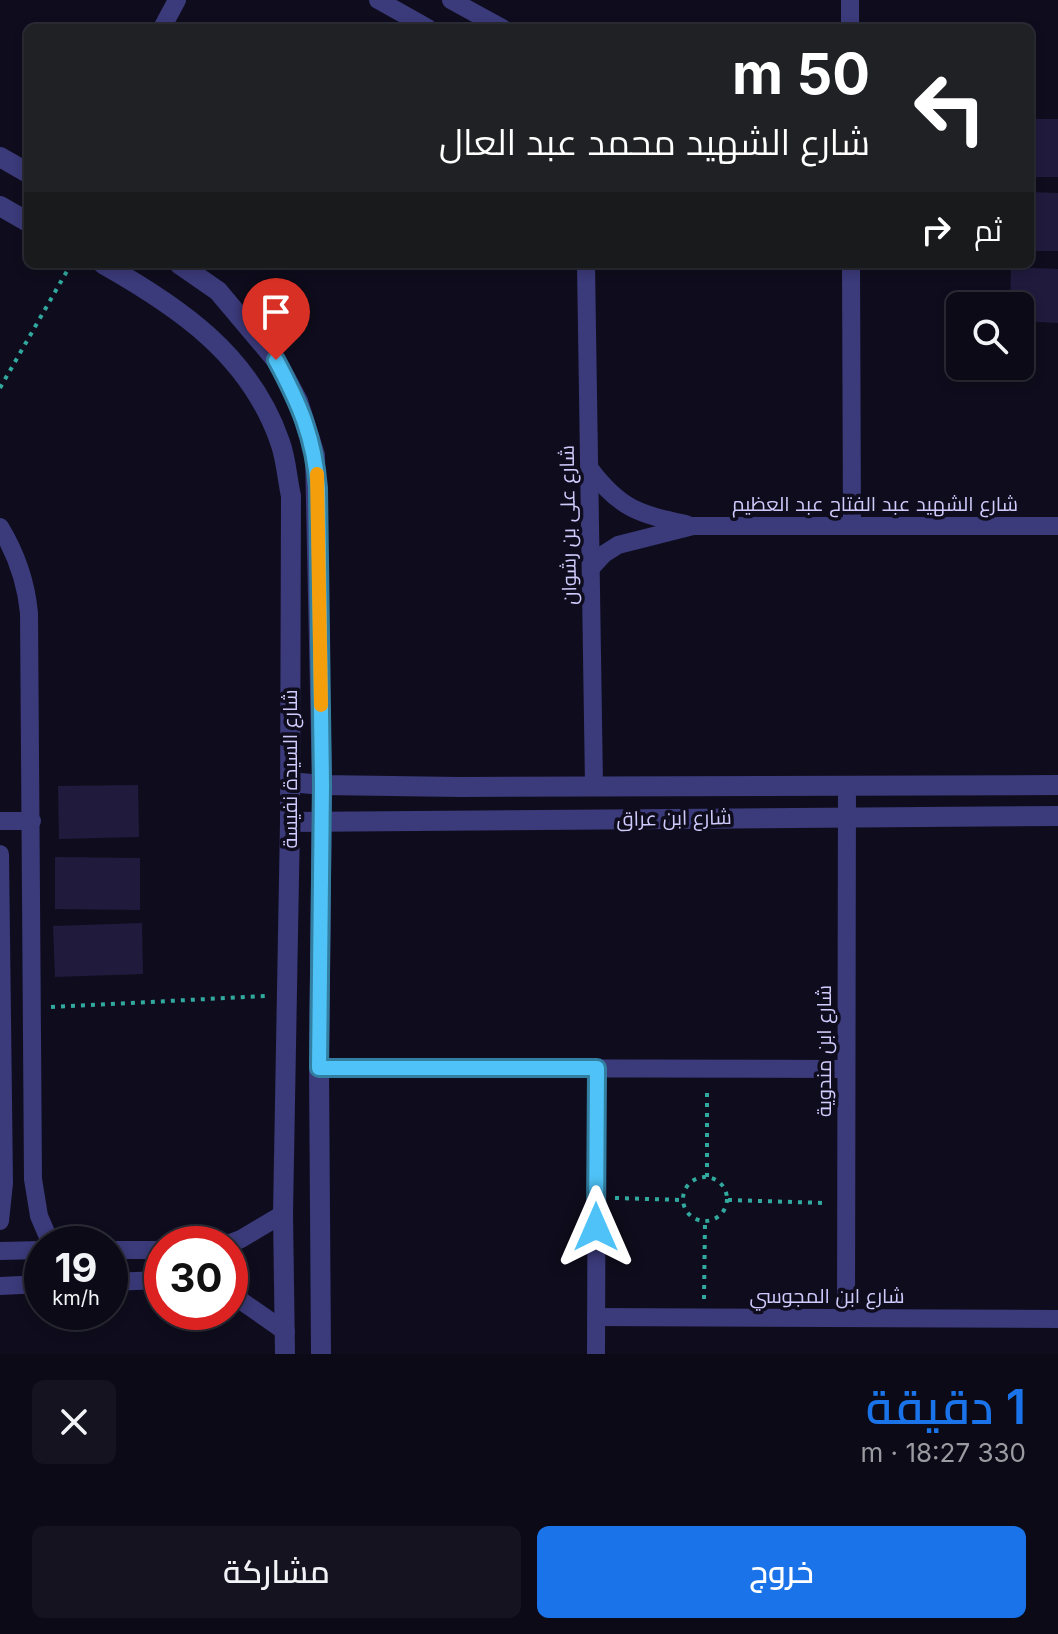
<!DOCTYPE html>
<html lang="ar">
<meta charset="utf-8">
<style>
:root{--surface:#0b0a16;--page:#14131f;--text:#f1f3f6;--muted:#9a9aa1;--line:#2b2b35;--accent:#1a73e8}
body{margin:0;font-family:Inter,Cairo,sans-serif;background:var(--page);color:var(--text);direction:rtl;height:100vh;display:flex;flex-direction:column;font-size:30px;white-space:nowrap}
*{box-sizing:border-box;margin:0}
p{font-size:26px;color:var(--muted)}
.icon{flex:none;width:44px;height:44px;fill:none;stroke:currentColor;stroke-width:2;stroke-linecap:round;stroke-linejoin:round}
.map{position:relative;height:1354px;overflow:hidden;direction:ltr}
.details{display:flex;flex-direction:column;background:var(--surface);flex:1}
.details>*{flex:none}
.banner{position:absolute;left:24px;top:24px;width:1010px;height:244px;border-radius:12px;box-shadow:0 4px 12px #0003,0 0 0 2px var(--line);direction:rtl;background:#202124;color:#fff;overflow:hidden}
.controls{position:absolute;left:946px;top:292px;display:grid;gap:16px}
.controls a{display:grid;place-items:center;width:88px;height:88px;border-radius:12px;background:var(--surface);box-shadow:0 4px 12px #0003,0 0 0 2px var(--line);font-size:40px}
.speed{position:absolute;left:24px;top:1226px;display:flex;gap:16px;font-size:40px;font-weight:700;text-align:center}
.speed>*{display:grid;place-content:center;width:104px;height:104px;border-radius:50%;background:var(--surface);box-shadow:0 4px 12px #0003,0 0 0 2px var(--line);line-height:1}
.speed small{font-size:20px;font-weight:400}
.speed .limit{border:12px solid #d22;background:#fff;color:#111}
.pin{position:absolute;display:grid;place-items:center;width:68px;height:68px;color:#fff;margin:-82px -34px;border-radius:50% 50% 50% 0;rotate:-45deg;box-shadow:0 0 8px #0007}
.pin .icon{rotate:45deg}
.me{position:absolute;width:88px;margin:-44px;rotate:0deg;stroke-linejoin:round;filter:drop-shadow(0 0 6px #0008)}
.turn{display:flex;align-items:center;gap:28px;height:168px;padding:0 32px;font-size:36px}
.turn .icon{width:104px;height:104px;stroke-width:2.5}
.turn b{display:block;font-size:56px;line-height:68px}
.then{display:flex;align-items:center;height:76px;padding:0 32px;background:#0003;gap:16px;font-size:30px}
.round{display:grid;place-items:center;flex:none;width:84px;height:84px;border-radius:12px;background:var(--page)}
.headline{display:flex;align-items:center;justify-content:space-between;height:136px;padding:0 32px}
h1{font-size:48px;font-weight:600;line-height:60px;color:var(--accent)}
.cta{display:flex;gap:16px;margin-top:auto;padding:16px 32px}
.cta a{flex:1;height:92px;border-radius:12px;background:var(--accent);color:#fff;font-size:32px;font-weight:600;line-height:92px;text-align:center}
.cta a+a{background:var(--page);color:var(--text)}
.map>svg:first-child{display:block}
</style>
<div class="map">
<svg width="1058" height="1354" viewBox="0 0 1058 1354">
<rect width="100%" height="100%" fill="#0f0d1d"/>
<g fill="#201a3d">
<rect x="1030" y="119" width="28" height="58"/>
<path d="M1030 192 1058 193V251H1030Z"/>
<path d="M1011 267 1058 269V323L1020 321V306H1010Z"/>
<path d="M138 785 139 837 59 839 58 786Z"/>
<path d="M55 857 140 858V910L55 909Z"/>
<path d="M142 923 143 974 55 977 53 926Z"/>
</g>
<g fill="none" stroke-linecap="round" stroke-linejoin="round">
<g stroke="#32a99f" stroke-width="4" stroke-dasharray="4 6" stroke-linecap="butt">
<path d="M0 388 71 264"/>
<path d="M51 1007 266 996"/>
<circle cx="705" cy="1199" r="22"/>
<path d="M707 1177V1087"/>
<path d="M615 1198 682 1200"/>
<path d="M728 1200 826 1203"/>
<path d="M704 1299 705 1222"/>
</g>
<g stroke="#3b3a7a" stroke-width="18">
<path d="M378 0 428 28"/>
<path d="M451 0 502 28"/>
<path d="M162 28 177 0"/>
<path d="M850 28V0"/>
<path d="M586 264 594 785"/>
<path d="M851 264 852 526"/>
<path d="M590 469C620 509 639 514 686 524"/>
<path d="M0 527C17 555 26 581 29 613L33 1179 39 1216 51 1244"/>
<path d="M591 568 604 554 618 545 693 526H1058"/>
<path d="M0 821H32"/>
<path d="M0 854 4 1183 0 1221"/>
<path d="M319 1068 846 1069"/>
<path d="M228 1244 241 1239 283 1214"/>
<path d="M110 1250H162"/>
<path d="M0 1251 42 1250"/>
<path d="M110 1282 162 1280"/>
<path d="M0 1286 42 1284"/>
<path d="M230 1293 286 1332"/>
<path d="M596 1317 1058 1319"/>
<path d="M846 1318 847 785"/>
<path d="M596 1354 597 1068"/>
</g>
<g stroke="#3b3a7a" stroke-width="20">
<path d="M0 157 28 173"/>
<path d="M0 206 28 222"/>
<path d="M103 264C179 307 250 355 280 442 286 458 287 478 291 496L290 822 283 1214 285 1354"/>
<path d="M179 264 218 291 276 360 298 401 315 455 322 785 319 1068 321 1354"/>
<path d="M290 782 322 785 460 787 1058 785"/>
<path d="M290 822 1058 816"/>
</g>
</g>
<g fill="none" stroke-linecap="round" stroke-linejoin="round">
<defs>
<path id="route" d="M276 360C300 405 314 437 318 488L322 785 319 1068H597L596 1227"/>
</defs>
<use href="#route" stroke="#337fa1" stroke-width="20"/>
<use href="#route" stroke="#4fc3f7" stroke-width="14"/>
<path stroke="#f59e0b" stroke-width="14" d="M317 474 321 705"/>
</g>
<g text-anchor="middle" stroke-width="7" stroke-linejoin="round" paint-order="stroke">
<g font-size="20" fill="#d0cbfd" stroke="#0f0d1d">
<text x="875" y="511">شارع الشهيد عبد الفتاح عبد العظيم</text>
<text transform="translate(568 525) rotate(-91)" y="7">شارع على بن رشوان</text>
<text transform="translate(290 769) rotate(-90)" y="7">شارع السيدة نفيسة</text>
<text transform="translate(674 818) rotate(-1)" y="7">شارع ابن عراق</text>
<text transform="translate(824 1051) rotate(-90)" y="7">شارع ابن مندوية</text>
<text x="827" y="1303">شارع ابن المجوسي</text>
</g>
</g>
</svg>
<div class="controls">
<a><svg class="icon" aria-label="search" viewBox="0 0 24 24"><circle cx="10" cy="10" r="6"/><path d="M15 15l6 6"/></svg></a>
</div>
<div class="speed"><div>19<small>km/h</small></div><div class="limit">30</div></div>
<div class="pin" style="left:276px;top:360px;background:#d93025"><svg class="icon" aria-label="arrive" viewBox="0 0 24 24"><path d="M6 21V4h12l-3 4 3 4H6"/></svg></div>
<svg class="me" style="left:596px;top:1227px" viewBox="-20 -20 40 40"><path d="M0-17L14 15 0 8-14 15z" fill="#4fc3f7" stroke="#fff" stroke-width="4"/></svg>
<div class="banner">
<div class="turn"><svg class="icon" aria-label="left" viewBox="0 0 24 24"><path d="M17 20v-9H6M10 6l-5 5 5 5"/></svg><div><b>50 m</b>شارع الشهيد محمد عبد العال</div></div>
<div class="then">ثم<svg class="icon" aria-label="right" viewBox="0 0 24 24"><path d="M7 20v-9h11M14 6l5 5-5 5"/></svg></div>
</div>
</div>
<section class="details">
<div class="headline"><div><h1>1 دقيقة</h1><p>330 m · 18:27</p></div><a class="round"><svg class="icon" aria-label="close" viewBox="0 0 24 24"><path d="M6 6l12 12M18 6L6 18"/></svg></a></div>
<div class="cta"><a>خروج</a><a>مشاركة</a></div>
</section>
